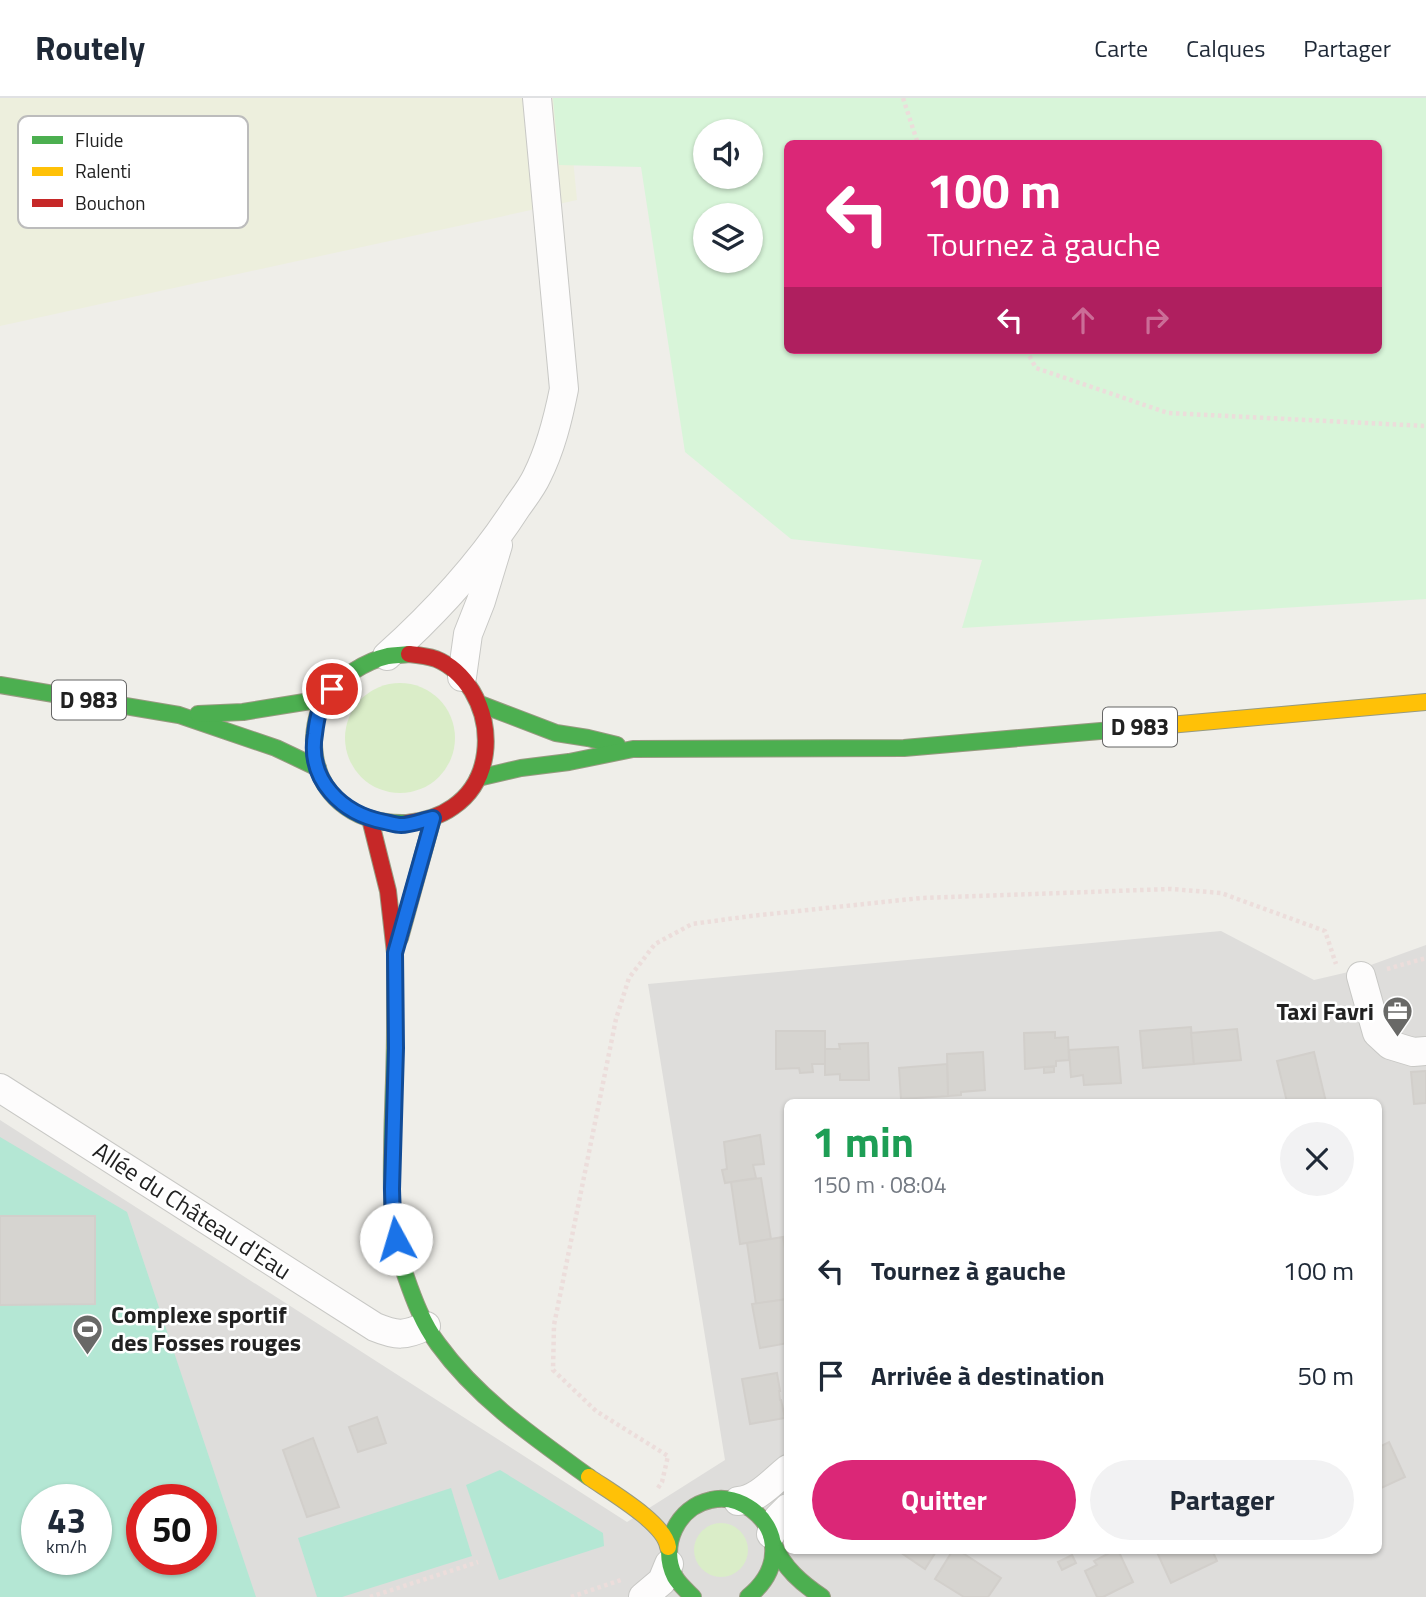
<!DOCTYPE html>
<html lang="fr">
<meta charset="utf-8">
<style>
:root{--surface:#fff;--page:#f2f2f3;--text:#1f2937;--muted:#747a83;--line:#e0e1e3;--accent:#db2777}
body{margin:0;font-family:"Titillium Web",sans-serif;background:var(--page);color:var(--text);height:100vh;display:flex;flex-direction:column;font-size:26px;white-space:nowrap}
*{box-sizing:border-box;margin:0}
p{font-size:23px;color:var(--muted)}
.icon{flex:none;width:38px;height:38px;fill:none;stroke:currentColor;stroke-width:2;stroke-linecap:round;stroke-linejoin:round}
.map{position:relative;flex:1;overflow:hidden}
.side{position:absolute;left:784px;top:1001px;width:598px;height:455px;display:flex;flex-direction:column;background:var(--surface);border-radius:10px;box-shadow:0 2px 5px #0004}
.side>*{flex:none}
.hud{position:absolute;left:784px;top:42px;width:598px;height:214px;border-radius:10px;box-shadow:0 2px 5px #0004;background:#db2777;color:#fff;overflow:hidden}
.controls{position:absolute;left:693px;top:21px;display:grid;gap:14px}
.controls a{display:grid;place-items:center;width:70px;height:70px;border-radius:50%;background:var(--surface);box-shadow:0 2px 5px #0004;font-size:35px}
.speed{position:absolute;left:21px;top:1386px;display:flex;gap:14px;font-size:35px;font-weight:700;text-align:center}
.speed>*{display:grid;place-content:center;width:91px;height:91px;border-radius:50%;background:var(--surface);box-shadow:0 2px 5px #0004;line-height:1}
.speed small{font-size:18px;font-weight:400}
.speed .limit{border:10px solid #d22;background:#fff;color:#111}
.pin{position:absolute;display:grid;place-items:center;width:60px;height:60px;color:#fff;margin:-30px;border:4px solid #fff;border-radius:50%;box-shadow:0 2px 7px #0007}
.me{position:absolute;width:77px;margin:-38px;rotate:354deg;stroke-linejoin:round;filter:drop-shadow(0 0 5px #0008)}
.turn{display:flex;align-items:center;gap:24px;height:147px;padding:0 28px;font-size:32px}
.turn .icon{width:91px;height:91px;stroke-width:2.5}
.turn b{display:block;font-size:49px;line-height:60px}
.lanes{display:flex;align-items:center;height:66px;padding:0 28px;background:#0003;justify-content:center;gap:35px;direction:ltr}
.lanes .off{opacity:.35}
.round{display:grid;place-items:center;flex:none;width:74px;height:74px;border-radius:37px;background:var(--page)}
.overview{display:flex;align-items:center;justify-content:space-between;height:119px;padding:0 28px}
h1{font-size:42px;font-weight:700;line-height:52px;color:#1e9e55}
.cta{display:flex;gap:14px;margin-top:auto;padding:14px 28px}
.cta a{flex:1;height:80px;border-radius:42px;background:var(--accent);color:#fff;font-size:28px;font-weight:700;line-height:80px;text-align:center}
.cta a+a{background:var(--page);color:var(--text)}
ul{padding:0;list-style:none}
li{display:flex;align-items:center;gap:21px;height:105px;padding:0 28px}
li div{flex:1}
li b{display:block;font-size:26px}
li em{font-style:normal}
header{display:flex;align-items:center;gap:42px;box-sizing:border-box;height:98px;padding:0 35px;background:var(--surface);border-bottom:2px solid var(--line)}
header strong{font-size:33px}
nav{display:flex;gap:38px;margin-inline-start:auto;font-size:24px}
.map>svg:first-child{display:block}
</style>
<header>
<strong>Routely</strong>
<nav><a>Carte</a><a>Calques</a><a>Partager</a></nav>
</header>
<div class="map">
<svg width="1426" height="1499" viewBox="0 0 1426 1499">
<rect width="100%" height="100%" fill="#efeee9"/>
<path fill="#dedddb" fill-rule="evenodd" d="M1221 833 1314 882 1357 872 1426 847V1499H0V1022L627 1424 725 1362 648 886ZM788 1004H1379V1452H788ZM37 1402H96V1461H37ZM142 1402H201V1461H142Z"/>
<path fill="#edefdd" d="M0 0H567L577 102 0 228Z"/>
<g fill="#daedc8">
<circle cx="400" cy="640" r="55"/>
<circle cx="721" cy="1452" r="27"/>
</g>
<path fill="#d8f5d9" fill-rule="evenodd" d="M553 0H1426V501L962 530 982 462 791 441 685 354 641 69 559 67ZM705 33H751V79H705ZM788 46H1379V252H788ZM705 117H751V163H705Z"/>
<g fill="#b4e7d4" fill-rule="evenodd">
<path d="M0 1039 127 1114 256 1499H0ZM37 1402H96V1461H37ZM142 1402H201V1461H142Z"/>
<path d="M500 1372 603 1435 604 1448 499 1482 466 1387Z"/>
<path d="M451 1390 472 1458 342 1499H317L298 1440Z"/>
</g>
<g fill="#d6d4d0" stroke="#d2cfcb" stroke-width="2">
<path d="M1191 929 1194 966 1143 970 1140 933Z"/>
<path d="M1237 931 1241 962 1194 966 1191 935Z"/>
<path d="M776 933H825V966H812L813 974 800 975 799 970 776 971Z"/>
<path d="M1055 934V940L1068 939 1069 962 1056 963V968L1025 971 1024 935Z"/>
<path d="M868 945 869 982H840V976L825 977V951H840L839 946Z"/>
<path d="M1118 949 1121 985 1084 987 1083 977 1071 979 1069 952Z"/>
<path d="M983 954 985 992 961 994V997L948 998 947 956Z"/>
<path d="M1314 954 1326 1004H1287L1277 963Z"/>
<path d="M947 966 948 998 901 1001 899 970Z"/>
<path d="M1044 969H1054V974L1044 975Z"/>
<path d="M1426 973V1005L1414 1006 1411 974Z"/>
<path d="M760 1037 764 1066 753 1067 756 1080 725 1085 722 1072 727 1071 724 1044Z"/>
<path d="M761 1080 771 1141 740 1146 731 1084Z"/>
<path d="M0 1118H95V1206L0 1207Z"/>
<path d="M783 1139 788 1166V1201L756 1206 747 1145Z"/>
<path d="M788 1201V1245L760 1250 752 1206Z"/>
<path d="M777 1275 780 1293H779L780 1302H781L785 1320 750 1326 742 1281Z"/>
<path d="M377 1319 386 1345 358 1354 349 1329Z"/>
<path d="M313 1340 339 1409 307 1419 283 1352Z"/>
<path d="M1389 1344 1405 1379 1379 1391V1349Z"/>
<path d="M897 1452H937L925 1471Z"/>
<path d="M953 1452H958L1001 1480 988 1499H964L935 1481Z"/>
<path d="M1115 1452H1118L1133 1484 1103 1499H1097L1085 1473 1097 1467 1094 1463Z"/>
<path d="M1156 1452H1212L1217 1463 1171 1485Z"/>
<path d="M1072 1457 1076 1465 1062 1472 1058 1464Z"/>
</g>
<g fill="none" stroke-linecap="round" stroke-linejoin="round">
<defs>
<g id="street">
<path d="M387 558C436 514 481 465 517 409 524 399 532 389 537 378 551 350 558 321 564 291L537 0"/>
<path d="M462 579 468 536 481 503 498 447"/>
<path d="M1361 878 1377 935 1390 947 1413 954 1426 953"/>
<path d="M0 990 375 1229C397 1238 405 1238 426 1228"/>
<path d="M738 1403C757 1402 773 1383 788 1371"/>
<path d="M771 1436 778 1420 788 1410"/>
<path d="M643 1499 662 1483 669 1466"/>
</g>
<g id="fast">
<path d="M0 587 179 617 276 650 318 670"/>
<path d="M480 606 556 635 588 640 617 647"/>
<path d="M198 616 243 614 323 601"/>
<path d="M478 680 521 670 569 664 633 651 904 650 1147 629"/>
<path d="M407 725C354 727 312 696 314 639 315 626 318 610 326 599 338 580 366 563 388 558 395 557 402 557 409 556"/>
<path d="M395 931C395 995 389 1059 393 1122 394 1142 400 1161 406 1179 414 1202 423 1226 438 1246 478 1301 535 1340 589 1379"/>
<path d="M774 1447C784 1470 801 1485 822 1499"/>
<path d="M693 1499C687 1493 679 1486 675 1479 659 1448 677 1409 711 1402 739 1395 771 1419 773 1448 775 1469 764 1486 748 1499"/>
</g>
<g id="slow">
<path d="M1147 629 1426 604"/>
<path d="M400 840 433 720"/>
<path d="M589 1379C609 1393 665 1425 668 1449"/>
</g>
<g id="jam">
<path d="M370 721 388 793 395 855V931"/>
<path d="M407 725C424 723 439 719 453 709 491 683 494 630 472 593 463 579 451 567 436 561 427 558 418 557 409 556"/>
</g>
</defs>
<use href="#street" stroke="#c8c8c5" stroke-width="30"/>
<use href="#fast" stroke="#979a80" stroke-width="18"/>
<use href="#slow" stroke="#979a80" stroke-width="18"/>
<use href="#jam" stroke="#979a80" stroke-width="18"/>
<g stroke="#ecdddb" stroke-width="4.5" stroke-dasharray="3.5 3.5" stroke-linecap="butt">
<path d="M903 0 918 46"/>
<path d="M1026 252 1036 270 1168 315 1426 328"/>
<path d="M1387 871 1426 860"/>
<path d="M658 1390 662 1384 668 1358 596 1313 553 1272 554 1227 616 921 629 880 655 846 692 826 751 818 921 800 1171 791 1221 795 1325 833 1336 866"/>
<path d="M370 1499 478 1464"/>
<path d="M571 1499 621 1482"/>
</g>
<use href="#street" stroke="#fdfcfc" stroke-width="28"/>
<use href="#fast" stroke="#4caf50" stroke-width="16"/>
<use href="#slow" stroke="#ffc107" stroke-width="16"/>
<use href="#jam" stroke="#c62828" stroke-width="16"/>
</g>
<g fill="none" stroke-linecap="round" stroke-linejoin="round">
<defs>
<path id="route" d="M332 591C320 604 317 619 315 636 307 682 342 716 385 724 390 725 396 727 401 727 411 727 423 722 433 720L395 855 396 950 392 1091 393 1125 396 1141"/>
</defs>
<use href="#route" stroke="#114b97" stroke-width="18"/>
<use href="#route" stroke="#1a73e8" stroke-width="12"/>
</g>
<defs>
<symbol id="office-pin" viewBox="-11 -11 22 30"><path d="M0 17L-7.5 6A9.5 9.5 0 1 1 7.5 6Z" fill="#696967" stroke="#fff"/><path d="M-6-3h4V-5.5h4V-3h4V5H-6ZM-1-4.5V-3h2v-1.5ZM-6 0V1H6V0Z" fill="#fff"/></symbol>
<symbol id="stadium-pin" viewBox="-11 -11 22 30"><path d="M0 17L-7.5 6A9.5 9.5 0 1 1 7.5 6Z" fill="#696967" stroke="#fff"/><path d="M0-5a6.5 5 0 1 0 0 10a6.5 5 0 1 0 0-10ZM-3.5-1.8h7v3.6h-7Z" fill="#fff"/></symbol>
</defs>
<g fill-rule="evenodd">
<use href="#office-pin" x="1380" y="896" width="35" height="47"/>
<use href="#stadium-pin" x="70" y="1214" width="35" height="47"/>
</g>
<g text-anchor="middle" stroke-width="5" stroke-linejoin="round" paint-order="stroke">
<g fill="#fff" stroke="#646464" stroke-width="2">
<rect x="52" y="582.5" width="74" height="39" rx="5"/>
<rect x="1103" y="609.5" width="74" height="39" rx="5"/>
</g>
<g font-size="23" font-weight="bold" fill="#212121">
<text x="89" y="610">D 983</text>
<text x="1140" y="637">D 983</text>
</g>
<g font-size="24" font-weight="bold" fill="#212121" stroke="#fff" text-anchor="end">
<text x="1374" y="922">Taxi Favri</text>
<text x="111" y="1225" text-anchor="start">Complexe sportif<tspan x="111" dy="28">des Fosses rouges</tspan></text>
</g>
<g font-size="24" fill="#212121" stroke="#fff">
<text transform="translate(192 1113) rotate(33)" y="8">Allée du Château d'Eau</text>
</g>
</g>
<rect x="18" y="18" width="230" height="112" rx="10" fill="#fff" stroke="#bcbcbc" stroke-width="2"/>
<rect x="32" y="38" width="31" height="8" fill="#4caf50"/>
<rect x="32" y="69" width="31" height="9" fill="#ffc107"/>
<rect x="32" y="101" width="31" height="8" fill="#c62828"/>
<g font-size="19" fill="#212121">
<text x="75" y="49">Fluide</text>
<text x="75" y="80">Ralenti</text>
<text x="75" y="112">Bouchon</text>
</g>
</svg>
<div class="controls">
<a><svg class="icon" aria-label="sound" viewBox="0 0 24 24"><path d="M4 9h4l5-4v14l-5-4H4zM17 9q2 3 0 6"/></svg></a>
<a><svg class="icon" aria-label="layers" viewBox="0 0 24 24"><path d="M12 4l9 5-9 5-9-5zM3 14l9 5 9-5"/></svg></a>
</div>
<div class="speed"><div>43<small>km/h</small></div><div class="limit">50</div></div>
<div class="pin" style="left:332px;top:591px;background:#d93025"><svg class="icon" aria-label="arrive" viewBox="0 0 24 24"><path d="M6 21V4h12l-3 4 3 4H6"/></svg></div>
<svg class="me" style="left:396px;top:1141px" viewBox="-20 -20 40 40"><circle r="19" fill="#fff"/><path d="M0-13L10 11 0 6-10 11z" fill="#1a73e8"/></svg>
<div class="hud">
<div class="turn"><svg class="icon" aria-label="left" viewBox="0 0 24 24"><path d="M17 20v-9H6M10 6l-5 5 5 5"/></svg><div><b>100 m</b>Tournez à gauche</div></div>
<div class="lanes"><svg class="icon" aria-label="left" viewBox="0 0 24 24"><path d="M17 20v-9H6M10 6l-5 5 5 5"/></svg><svg class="icon off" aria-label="ahead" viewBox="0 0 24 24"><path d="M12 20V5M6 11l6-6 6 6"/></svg><svg class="icon off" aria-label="right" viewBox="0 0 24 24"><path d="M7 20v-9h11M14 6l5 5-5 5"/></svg></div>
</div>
<section class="side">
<div class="overview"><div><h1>1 min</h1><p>150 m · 08:04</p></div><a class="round"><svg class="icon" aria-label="close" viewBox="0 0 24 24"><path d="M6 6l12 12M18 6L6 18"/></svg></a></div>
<ul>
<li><svg class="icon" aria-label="left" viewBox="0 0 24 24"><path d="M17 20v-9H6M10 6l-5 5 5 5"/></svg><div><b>Tournez à gauche</b></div><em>100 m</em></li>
<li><svg class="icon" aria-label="arrive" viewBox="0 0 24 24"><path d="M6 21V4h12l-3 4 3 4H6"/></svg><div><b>Arrivée à destination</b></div><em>50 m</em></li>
</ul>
<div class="cta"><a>Quitter</a><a>Partager</a></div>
</section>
</div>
